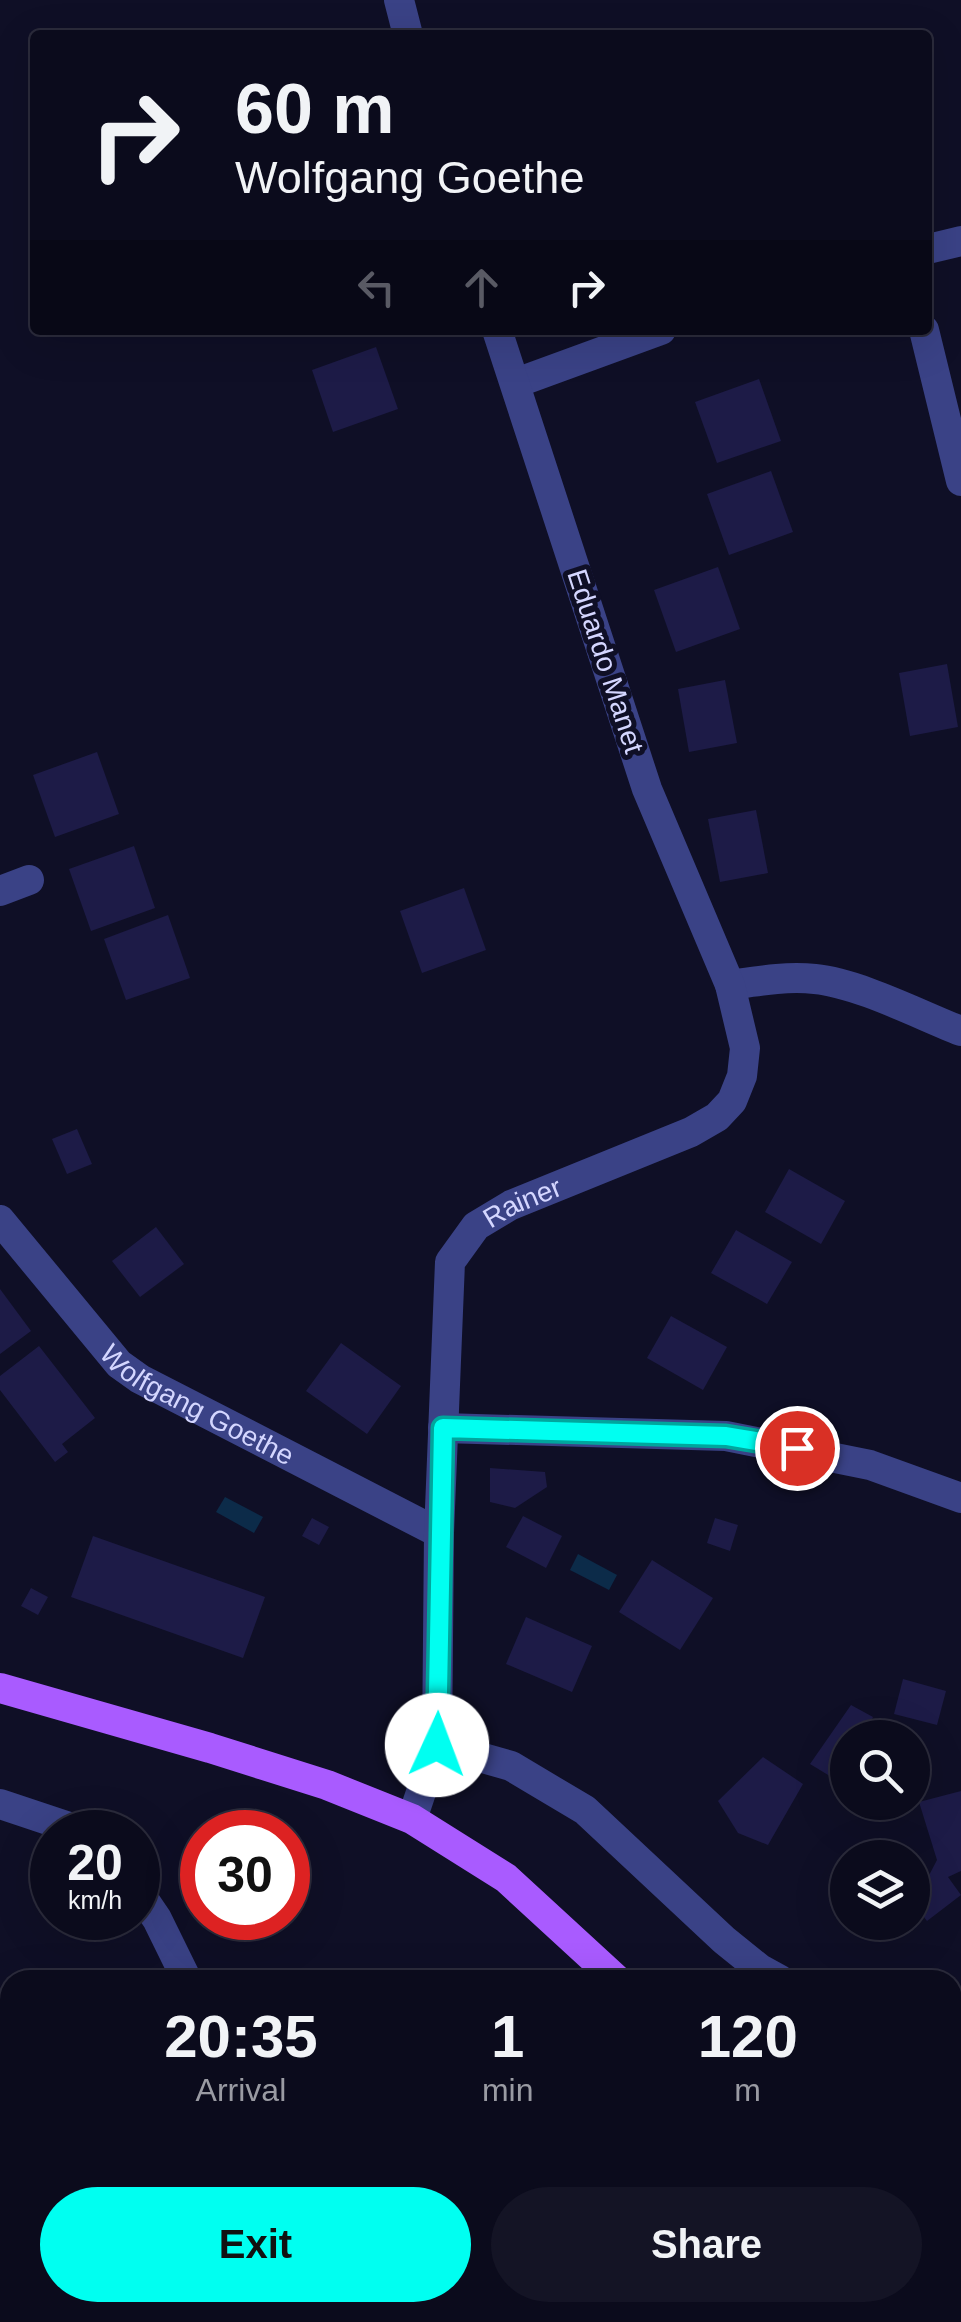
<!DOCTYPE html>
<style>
:root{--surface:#0b0b1c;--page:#141425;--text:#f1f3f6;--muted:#9a9ba3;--line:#2b2b3b;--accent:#00fff1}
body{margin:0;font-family:Helvetica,sans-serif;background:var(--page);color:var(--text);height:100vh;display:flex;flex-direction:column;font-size:38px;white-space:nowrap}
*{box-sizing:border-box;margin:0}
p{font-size:32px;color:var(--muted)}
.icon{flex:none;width:55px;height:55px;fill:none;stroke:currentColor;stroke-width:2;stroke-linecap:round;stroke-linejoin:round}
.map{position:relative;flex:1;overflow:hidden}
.side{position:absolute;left:0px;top:1970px;width:962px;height:352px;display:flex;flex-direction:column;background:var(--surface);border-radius:30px 30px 0 0;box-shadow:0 10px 40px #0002,0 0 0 2px var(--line)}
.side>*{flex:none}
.banner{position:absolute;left:30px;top:30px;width:902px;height:305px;border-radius:10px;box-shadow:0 10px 40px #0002,0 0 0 2px var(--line);background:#0b0b1c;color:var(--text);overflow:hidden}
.fabs{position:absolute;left:830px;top:1720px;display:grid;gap:20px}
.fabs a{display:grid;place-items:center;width:100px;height:100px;border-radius:50%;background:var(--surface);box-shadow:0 10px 40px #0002,0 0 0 2px var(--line);font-size:50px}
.speed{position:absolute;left:30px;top:1810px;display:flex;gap:20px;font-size:50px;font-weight:700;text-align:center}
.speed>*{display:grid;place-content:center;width:130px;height:130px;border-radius:50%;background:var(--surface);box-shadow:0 10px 40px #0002,0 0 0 2px var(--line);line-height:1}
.speed small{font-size:25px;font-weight:400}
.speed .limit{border:15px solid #d22;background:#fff;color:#111}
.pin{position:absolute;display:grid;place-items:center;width:85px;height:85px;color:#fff;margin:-42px;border:5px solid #fff;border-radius:50%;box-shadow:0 2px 10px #0007}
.me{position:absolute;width:110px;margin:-55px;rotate:2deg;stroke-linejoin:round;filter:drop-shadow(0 0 8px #0008)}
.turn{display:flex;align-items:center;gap:35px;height:210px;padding:0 40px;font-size:45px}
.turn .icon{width:130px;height:130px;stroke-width:2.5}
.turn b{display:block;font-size:70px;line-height:85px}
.lanes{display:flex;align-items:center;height:95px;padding:0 40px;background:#0003;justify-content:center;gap:50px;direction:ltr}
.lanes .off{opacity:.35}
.eta{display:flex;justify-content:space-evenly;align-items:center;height:170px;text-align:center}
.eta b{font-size:60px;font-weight:800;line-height:70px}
.button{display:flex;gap:20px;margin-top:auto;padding:20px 40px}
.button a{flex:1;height:115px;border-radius:60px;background:var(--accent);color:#111;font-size:40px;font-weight:800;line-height:115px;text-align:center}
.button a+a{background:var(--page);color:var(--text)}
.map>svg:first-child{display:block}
</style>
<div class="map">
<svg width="961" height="2322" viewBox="0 0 961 2322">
<rect width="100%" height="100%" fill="#0f0f26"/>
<path fill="#12302b" d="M953 2157 961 2158V2322H587L561 2313 952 2312Z"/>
<g fill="#0c2b49">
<path d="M225 1497 263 1517 254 1533 216 1512Z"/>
<path d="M578 1554 617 1575 609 1590 570 1570Z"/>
</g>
<g fill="#1d1b47">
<path d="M376 347 398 409 333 432 312 370Z"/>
<path d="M759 379 781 441 717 463 695 402Z"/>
<path d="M771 471 793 532 729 555 707 494Z"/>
<path d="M718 567 740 629 676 652 654 590Z"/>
<path d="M947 664 958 727 910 736 899 673Z"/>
<path d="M725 680 737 743 689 752 678 689Z"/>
<path d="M97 752 119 814 55 837 33 775Z"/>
<path d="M756 810 768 873 720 882 708 819Z"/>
<path d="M134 846 155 908 91 931 69 869Z"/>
<path d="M464 888 486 950 422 973 400 911Z"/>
<path d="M168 915 190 978 126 1000 104 939Z"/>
<path d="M77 1129 92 1164 67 1174 52 1139Z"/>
<path d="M789 1169 845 1201 821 1244 765 1212Z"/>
<path d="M156 1227 184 1264 140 1297 112 1261Z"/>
<path d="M736 1230 792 1262 767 1304 711 1273Z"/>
<path d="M0 1289 31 1331 0 1354Z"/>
<path d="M671 1316 727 1347 703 1390 647 1358Z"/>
<path d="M341 1343 401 1386 367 1434 306 1391Z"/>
<path d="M39 1346 95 1418 62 1444 68 1452 55 1462 0 1390V1376Z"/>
<path d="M490 1468 545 1472 547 1487 515 1508 490 1502Z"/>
<path d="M523 1516 562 1536 546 1568 506 1547Z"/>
<path d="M312 1518 329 1527 319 1545 302 1536Z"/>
<path d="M715 1518 738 1525 730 1551 707 1543Z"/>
<path d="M93 1536 265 1597 243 1658 71 1597Z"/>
<path d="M652 1560 713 1598 680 1650 619 1612Z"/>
<path d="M31 1588 48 1597 38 1615 21 1606Z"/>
<path d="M526 1617 592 1646 572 1692 506 1664Z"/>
<path d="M903 1679 946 1691 937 1725 894 1714Z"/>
<path d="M851 1705 873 1717 866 1732 871 1738H848V1787L810 1764Z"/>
<path d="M763 1757 803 1784 768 1845 738 1833 718 1801Z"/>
<path d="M961 1791V1871L948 1877 961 1895 927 1921 914 1904 937 1860 919 1802Z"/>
</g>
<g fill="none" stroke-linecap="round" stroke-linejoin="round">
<g stroke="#3a4286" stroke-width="30">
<path d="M399 0 408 35"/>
<path d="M928 249 961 241"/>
<path d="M924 330 961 481"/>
<path d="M516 383 661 330"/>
<path d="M0 891 29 880"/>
<path d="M730 985C758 981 786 976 815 979 858 983 920 1015 961 1031"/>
<path id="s1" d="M0 1220 119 1364 140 1379 439 1533"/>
<path d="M443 1428 726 1436 870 1465 961 1498"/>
<path d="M437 1745 511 1766 585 1810 724 1940 760 1969 780 1980"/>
<path d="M0 1804 69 1827 76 1832"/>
<path id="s2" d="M412 1819 437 1745 439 1533 450 1262 476 1226 511 1205 691 1132 717 1117 732 1101 742 1076 745 1048 730 985 647 789 497 330"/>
<path d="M138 1891 157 1919 187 1980"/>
<path d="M952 2015 961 2016"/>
<path d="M430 2312 453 2322"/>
<path d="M219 2322 226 2312"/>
</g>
<g stroke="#a95bff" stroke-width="30">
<path d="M0 1688 210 1748 327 1785 412 1819 506 1878 617 1980"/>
<path d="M952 2100 961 2102"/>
</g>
</g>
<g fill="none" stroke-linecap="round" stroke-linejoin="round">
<defs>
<path id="route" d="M437 1745 443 1428 726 1436 797 1448"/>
</defs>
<use href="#route" stroke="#00a69d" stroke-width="25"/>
<use href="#route" stroke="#00fff1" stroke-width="18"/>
</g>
<g text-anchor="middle" stroke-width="10" stroke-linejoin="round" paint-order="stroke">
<g font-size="28" fill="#d4d6ff" stroke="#0f0f26">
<text transform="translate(606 661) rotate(72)" y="10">Eduardo Manet</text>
<text dy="10" stroke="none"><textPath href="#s2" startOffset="658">Rainer</textPath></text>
<text dy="10" stroke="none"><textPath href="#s1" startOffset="275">Wolfgang Goethe</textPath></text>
</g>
</g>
</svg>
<div class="fabs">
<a><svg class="icon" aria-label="search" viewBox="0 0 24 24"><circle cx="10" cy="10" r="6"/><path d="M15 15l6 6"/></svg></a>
<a><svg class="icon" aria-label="layers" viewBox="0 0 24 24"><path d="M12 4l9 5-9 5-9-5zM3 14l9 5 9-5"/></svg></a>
</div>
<div class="speed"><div>20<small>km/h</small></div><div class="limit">30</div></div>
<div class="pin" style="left:797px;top:1448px;background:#d93025"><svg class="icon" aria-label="arrive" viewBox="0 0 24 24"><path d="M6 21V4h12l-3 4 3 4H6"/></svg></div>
<svg class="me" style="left:437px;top:1745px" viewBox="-20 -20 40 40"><circle r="19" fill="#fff"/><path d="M0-13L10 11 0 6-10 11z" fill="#00fff1"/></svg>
<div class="banner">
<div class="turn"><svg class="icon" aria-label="right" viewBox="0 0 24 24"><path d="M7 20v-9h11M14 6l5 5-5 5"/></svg><div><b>60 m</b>Wolfgang Goethe</div></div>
<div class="lanes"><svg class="icon off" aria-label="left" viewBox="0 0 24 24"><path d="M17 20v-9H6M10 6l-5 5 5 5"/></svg><svg class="icon off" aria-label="ahead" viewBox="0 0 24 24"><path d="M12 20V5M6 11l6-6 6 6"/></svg><svg class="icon" aria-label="right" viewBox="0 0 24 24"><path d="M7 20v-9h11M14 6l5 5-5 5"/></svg></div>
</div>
<section class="side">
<div class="eta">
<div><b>20:35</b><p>Arrival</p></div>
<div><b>1</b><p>min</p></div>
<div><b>120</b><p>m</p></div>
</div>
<div class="button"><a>Exit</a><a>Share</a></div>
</section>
</div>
